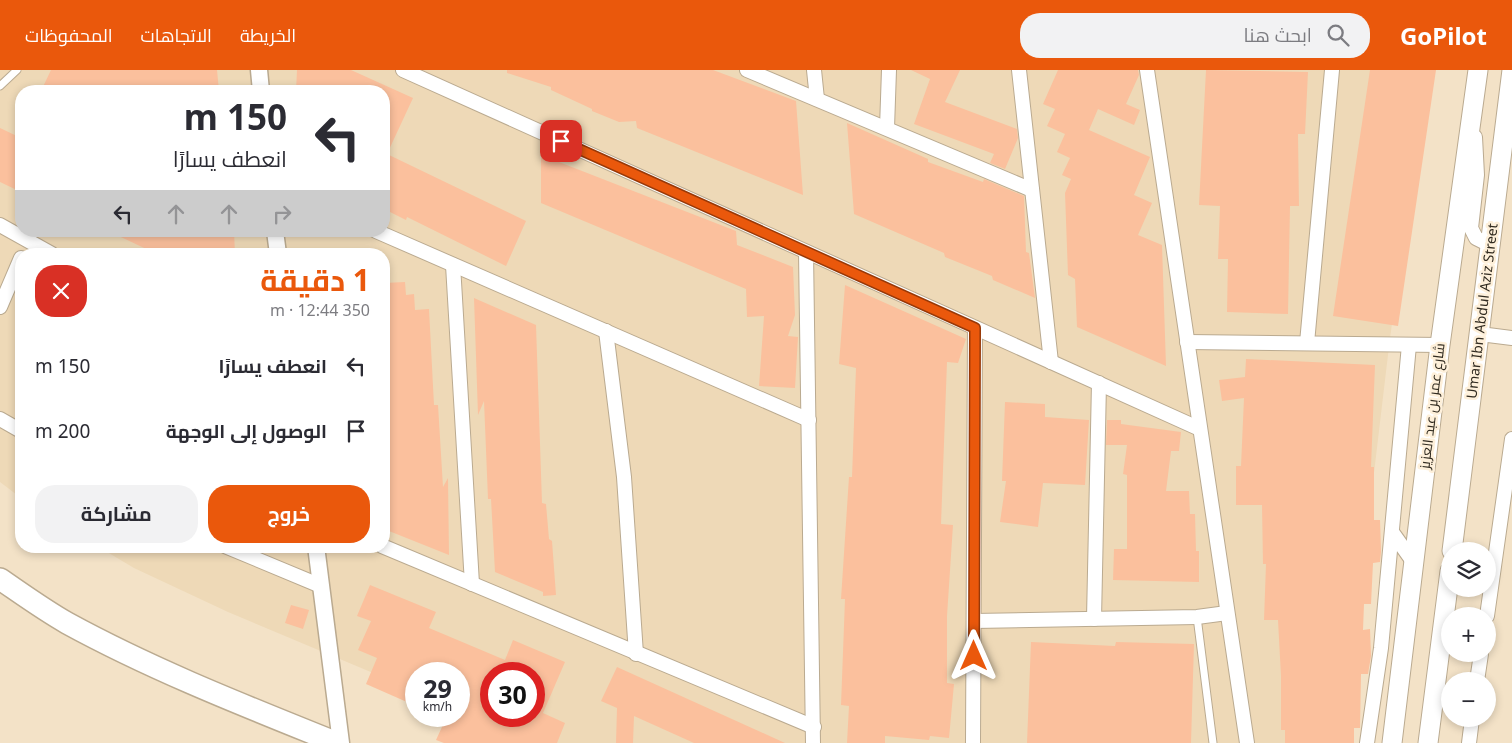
<!DOCTYPE html>
<html lang="ar">
<meta charset="utf-8">
<style>
:root{--surface:#fff;--page:#f2f2f3;--text:#2b2b33;--muted:#7c7c81;--accent:#ea580c}
body{margin:0;font-family:"Noto Sans",Cairo,sans-serif;background:var(--page);color:var(--text);direction:rtl;height:100vh;display:flex;flex-direction:column;font-size:19px;white-space:nowrap}
*{box-sizing:border-box;margin:0}
p{font-size:16px;color:var(--muted)}
.icon{flex:none;width:28px;height:28px;fill:none;stroke:currentColor;stroke-width:2;stroke-linecap:round;stroke-linejoin:round}
.map{position:relative;flex:1;overflow:hidden;direction:ltr}
.details{position:absolute;left:15px;top:178px;width:375px;height:305px;display:flex;flex-direction:column;background:var(--surface);border-radius:20px;box-shadow:0 2px 8px #0003;direction:rtl}
.details>*{flex:none}
.hud{position:absolute;left:15px;top:15px;width:375px;height:152px;border-radius:20px;box-shadow:0 2px 8px #0003;direction:rtl;background:#fff;color:var(--text);overflow:hidden}
.controls{position:absolute;left:1441px;top:472px;display:grid;gap:10px}
.controls a{display:grid;place-items:center;width:55px;height:55px;border-radius:50%;background:var(--surface);box-shadow:0 2px 8px #0003;font-size:25px}
.speed{position:absolute;left:405px;top:592px;display:flex;gap:10px;font-size:25px;font-weight:700;text-align:center}
.speed>*{display:grid;place-content:center;width:65px;height:65px;border-radius:50%;background:var(--surface);box-shadow:0 2px 8px #0003;line-height:1}
.speed small{font-size:12px;font-weight:400}
.speed .limit{border:8px solid #d22;background:#fff;color:#111}
.pin{position:absolute;display:grid;place-items:center;width:42px;height:42px;color:#fff;margin:-21px;border-radius:10px;box-shadow:0 2px 8px #0006}
.me{position:absolute;width:55px;margin:-28px;rotate:0deg;stroke-linejoin:round;filter:drop-shadow(0 0 4px #0008)}
.turn{display:flex;align-items:center;gap:18px;height:105px;padding:0 20px;font-size:22px}
.turn .icon{width:65px;height:65px;stroke-width:2.5}
.turn b{display:block;font-size:35px;line-height:42px}
.lanes{display:flex;align-items:center;height:48px;padding:0 20px;background:#0003;justify-content:center;gap:25px;direction:ltr}
.lanes .off{opacity:.35}
.round{display:grid;place-items:center;flex:none;width:52px;height:52px;border-radius:20px;background:var(--page)}
.headline{display:flex;align-items:center;justify-content:space-between;height:85px;padding:0 20px}
h1{font-size:30px;font-weight:700;line-height:38px;color:var(--accent)}
.button{display:flex;gap:10px;margin-top:auto;padding:10px 20px}
.button a{flex:1;height:58px;border-radius:20px;background:var(--accent);color:#fff;font-size:20px;font-weight:700;line-height:58px;text-align:center}
.button a+a{background:var(--page);color:var(--text)}
ul{padding:0;list-style:none}
li{display:flex;align-items:center;gap:15px;height:65px;padding:0 20px}
li div{flex:1}
li b{display:block;font-size:19px}
li em{font-style:normal}
header{display:flex;align-items:center;gap:30px;box-sizing:border-box;height:70px;padding:0 25px;background:var(--accent);color:#fff}
header strong{font-size:24px}
nav{display:flex;gap:28px;margin-inline-start:auto;font-size:18px}
.search{width:350px;height:45px;background:var(--page);display:flex;align-items:center;gap:12px;box-sizing:border-box;padding:0 18px;border-radius:20px;color:var(--muted);font-size:19px}
.map>svg:first-child{display:block}
</style>
<header>
<strong>GoPilot</strong>
<div class="search"><svg class="icon" aria-label="search" viewBox="0 0 24 24"><circle cx="10" cy="10" r="6"/><path d="M15 15l6 6"/></svg>ابحث هنا</div>
<nav><a>الخريطة</a><a>الاتجاهات</a><a>المحفوظات</a></nav>
</header>
<div class="map">
<svg width="1512" height="673" viewBox="0 0 1512 673">
<rect width="100%" height="100%" fill="#f3e2c7"/>
<path fill="#eed9b7" fill-rule="evenodd" d="M0 0H1428L1390 268 1342 673H544L459 638V604H416V621L228 542 134 498 97 476H384V184H21V428L0 412ZM21 21H384V161H21ZM491 604H534V646H491Z"/>
<g fill="#fbc09d" fill-rule="evenodd">
<path d="M51 0H217L219 21H41Z"/>
<path d="M297 0H351L413 28 387 84 526 151 506 196 407 147 406 150 384 139V21H296Z"/>
<path d="M507 0H713L796 31 803 125 637 58 636 51 619 52 592 41V39L551 20V17L507 3Z"/>
<path d="M911 0H960L945 32 1017 59 1018 68 1005 99 990 93 994 84 914 54 930 9Z"/>
<path d="M1058 0H1138L1139 5 1126 34 1140 40 1134 55 1098 39 1089 60 1150 87 1134 125 1152 133 1138 165 1162 175 1166 296 1077 257 1075 209 1068 205 1065 123 1071 109 1062 105 1070 88 1057 82 1065 64 1047 56 1055 39 1043 34Z"/>
<path d="M1206 0 1308 2 1305 64H1298L1299 136H1290L1288 244 1227 242 1228 189H1218L1220 136 1199 135Z"/>
<path d="M1370 0H1436L1398 256 1333 246Z"/>
<path d="M847 53 928 89V92L983 112 984 109 1024 126 1026 182 1029 183 1035 228 993 210 992 206 945 187 944 183 854 144Z"/>
<path d="M0 58 21 68V122L0 112Z"/>
<path d="M541 85 736 161 737 175 793 197 795 245 788 266 798 267 795 318 759 316 764 246 747 247 746 219 541 133Z"/>
<path d="M108 161H234L235 184H157Z"/>
<path d="M405 212 406 225 414 224 415 240 429 239 434 335H438L443 417 448 408 449 485 384 459V213Z"/>
<path d="M845 215 966 269 958 293 947 292 941 454 953 455 947 546V613L954 614 949 668 930 666 929 670 885 666V673H847L849 636 841 635 845 529H841L849 407H852L856 298 839 294Z"/>
<path d="M474 228 536 255 542 433 546 434 549 469 552 471 556 525 543 526V522L495 502 491 429H488L484 331 478 345Z"/>
<path d="M1246 289 1375 295 1371 397H1374V450H1380L1381 482 1380 492 1373 493 1371 534H1364L1363 560 1370 559 1371 586 1368 604H1361L1360 658H1354V673H1285V660H1281V606L1278 550H1264L1266 494H1263L1262 435H1236V396H1241L1244 328 1222 331 1219 310 1245 307Z"/>
<path d="M1005 332 1045 334V347L1089 350 1085 415 1043 413 1038 457 1000 452 1006 411H1002Z"/>
<path d="M1107 350H1121V354L1181 362 1179 381H1171L1166 421H1189L1190 444H1195L1196 481H1199V512L1113 510 1114 479H1127V405L1123 404 1127 375H1106Z"/>
<path d="M370 515 436 542 429 558 505 590 513 570 565 592 543 643 565 653 557 673H444L436 670 447 646H459V604H416V636L366 614 377 588 358 580 371 551 357 546ZM491 604H534V646H491Z"/>
<path d="M291 535 309 540 303 559 285 553Z"/>
<path d="M1031 572 1115 576 1116 572 1194 574 1191 673H1027Z"/>
<path d="M617 597 785 673H694L634 646 633 673H616L617 638 601 631Z"/>
</g>
<g fill="none" stroke-linecap="round" stroke-linejoin="round">
<defs>
<g id="service">
<path d="M0 16 17 0"/>
<path d="M1197 547 1213 673"/>
</g>
<g id="minor">
<path d="M403 0 1200 359"/>
<path d="M747 0 1032 120"/>
<path d="M814 0 817 29"/>
<path d="M1019 0 1051 292"/>
<path d="M1147 0 1247 673"/>
<path d="M887 58 889 0"/>
<path d="M1475 67 1477 105 1471 158 1476 168 1490 175"/>
<path d="M0 155 52 184"/>
<path d="M376 161 809 350"/>
<path d="M806 182 813 673"/>
<path d="M453 195 472 514"/>
<path d="M0 237 21 188"/>
<path d="M606 261 624 407 636 584"/>
<path d="M1480 264 1512 268"/>
<path d="M1187 272 1440 275"/>
<path d="M1307 273 1332 0"/>
<path d="M0 349 21 361"/>
<path d="M1392 462 1414 493"/>
<path d="M225 476 321 516"/>
<path d="M382 476 814 657"/>
<path d="M1487 546 1512 369"/>
<path d="M1094 549 1099 313"/>
<path d="M974 551 1197 547 1227 543"/>
<path d="M1477 611 1481 584"/>
<path d="M973 673 975 258"/>
<path d="M1367 673 1381 578 1409 275"/>
<path d="M1469 673 1472 649"/>
</g>
<g id="tertiary">
<path d="M259 0 261 21"/>
<path d="M275 161 278 184"/>
<path d="M316 476 341 673"/>
</g>
<g id="secondary">
<path d="M1452 481 1512 0"/>
<path d="M1392 673 1440 275 1478 0"/>
<path d="M1428 673 1450 501"/>
</g>
<path id="primary" d="M0 509C22 524 44 540 67 553 153 600 245 636 337 673"/>
</defs>
<use href="#service" stroke="#baaa90" stroke-width="9"/>
<use href="#minor" stroke="#baaa90" stroke-width="16"/>
<use href="#tertiary" stroke="#baaa90" stroke-width="19"/>
<use href="#secondary" stroke="#baaa90" stroke-width="21"/>
<use href="#primary" stroke="#baaa90" stroke-width="24"/>
<use href="#service" stroke="#fff" stroke-width="7"/>
<use href="#minor" stroke="#fff" stroke-width="14"/>
<use href="#tertiary" stroke="#fff" stroke-width="16"/>
<use href="#secondary" stroke="#fff" stroke-width="19"/>
<use href="#primary" stroke="#fff" stroke-width="21"/>
</g>
<g fill="none" stroke-linecap="round" stroke-linejoin="round">
<defs>
<path id="route" d="M561 71 975 258 974 586"/>
</defs>
<use href="#route" stroke="#983908" stroke-width="12"/>
<use href="#route" stroke="#ea580c" stroke-width="9"/>
</g>
<g text-anchor="middle" stroke-width="5" stroke-linejoin="round" paint-order="stroke">
<g font-size="14" fill="#312b20" stroke="#fef0da">
<text transform="translate(1482 241) rotate(-83)" y="5">Umar Ibn Abdul Aziz Street</text>
<text transform="translate(1432 336) rotate(-83)" y="5">شارع عمر بن عبد العزيز</text>
</g>
</g>
</svg>
<div class="controls">
<a><svg class="icon" aria-label="layers" viewBox="0 0 24 24"><path d="M12 4l9 5-9 5-9-5zM3 14l9 5 9-5"/></svg></a>
<a>+</a>
<a>−</a>
</div>
<div class="speed"><div>29<small>km/h</small></div><div class="limit">30</div></div>
<div class="pin" style="left:561px;top:71px;background:#d93025"><svg class="icon" aria-label="arrive" viewBox="0 0 24 24"><path d="M6 21V4h12l-3 4 3 4H6"/></svg></div>
<svg class="me" style="left:974px;top:586px" viewBox="-20 -20 40 40"><path d="M0-17L14 15 0 8-14 15z" fill="#ea580c" stroke="#fff" stroke-width="4"/></svg>
<div class="hud">
<div class="turn"><svg class="icon" aria-label="left" viewBox="0 0 24 24"><path d="M17 20v-9H6M10 6l-5 5 5 5"/></svg><div><b>150 m</b>انعطف يسارًا</div></div>
<div class="lanes"><svg class="icon" aria-label="left" viewBox="0 0 24 24"><path d="M17 20v-9H6M10 6l-5 5 5 5"/></svg><svg class="icon off" aria-label="ahead" viewBox="0 0 24 24"><path d="M12 20V5M6 11l6-6 6 6"/></svg><svg class="icon off" aria-label="ahead" viewBox="0 0 24 24"><path d="M12 20V5M6 11l6-6 6 6"/></svg><svg class="icon off" aria-label="right" viewBox="0 0 24 24"><path d="M7 20v-9h11M14 6l5 5-5 5"/></svg></div>
</div>
<section class="details">
<div class="headline"><div><h1>1 دقيقة</h1><p>350 m · 12:44</p></div><a class="round" style="background:#d93025;color:#fff"><svg class="icon" aria-label="close" viewBox="0 0 24 24"><path d="M6 6l12 12M18 6L6 18"/></svg></a></div>
<ul>
<li><svg class="icon" aria-label="left" viewBox="0 0 24 24"><path d="M17 20v-9H6M10 6l-5 5 5 5"/></svg><div><b>انعطف يسارًا</b></div><em>150 m</em></li>
<li><svg class="icon" aria-label="arrive" viewBox="0 0 24 24"><path d="M6 21V4h12l-3 4 3 4H6"/></svg><div><b>الوصول إلى الوجهة</b></div><em>200 m</em></li>
</ul>
<div class="button"><a>خروج</a><a>مشاركة</a></div>
</section>
</div>
